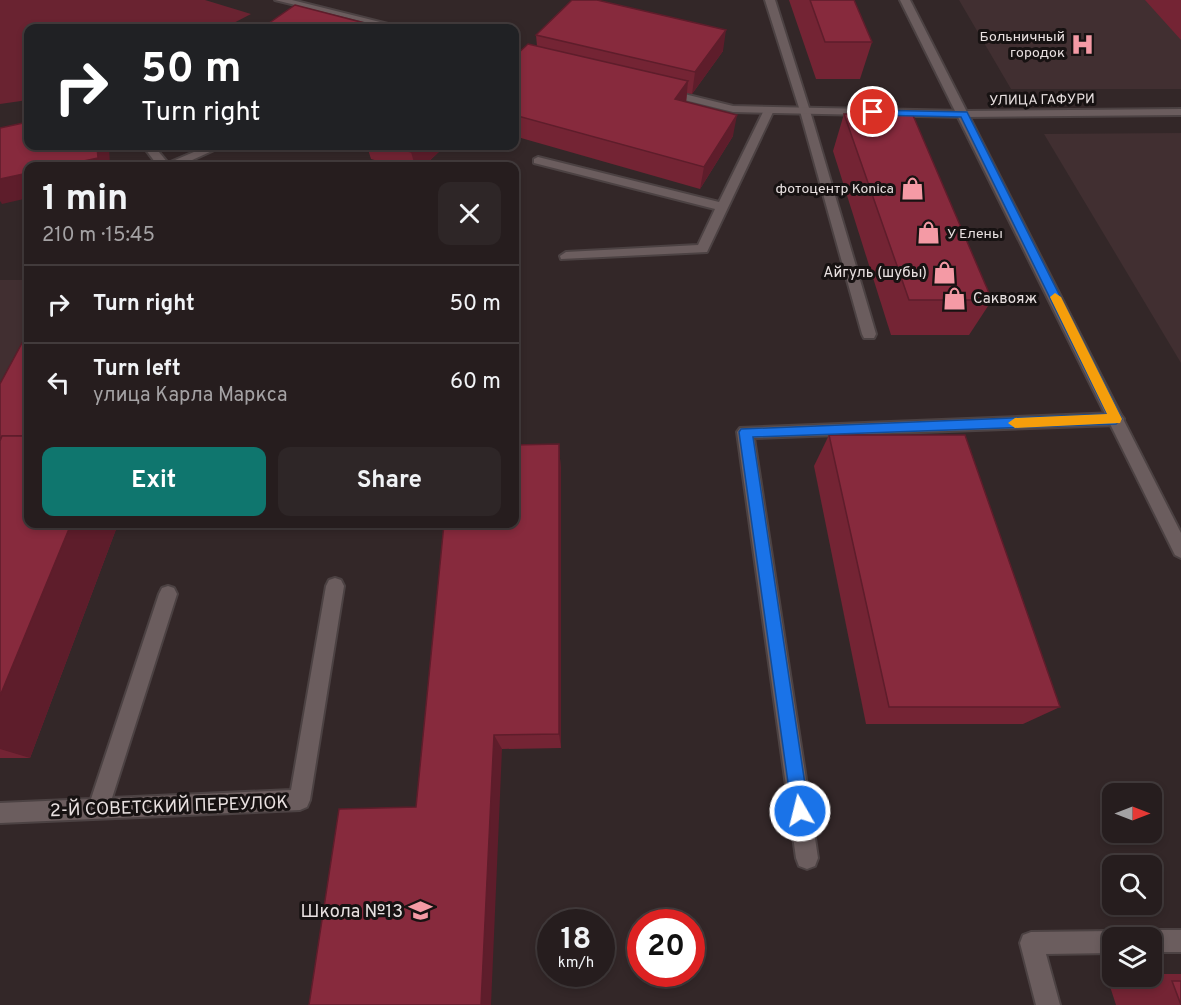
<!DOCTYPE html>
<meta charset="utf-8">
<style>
:root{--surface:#261d1e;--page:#2e2627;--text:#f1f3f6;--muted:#a4a2a4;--line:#423b3c;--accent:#0f766e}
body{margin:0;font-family:Overpass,sans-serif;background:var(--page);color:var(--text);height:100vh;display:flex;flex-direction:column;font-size:22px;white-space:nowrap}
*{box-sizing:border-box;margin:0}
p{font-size:20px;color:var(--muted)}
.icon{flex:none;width:33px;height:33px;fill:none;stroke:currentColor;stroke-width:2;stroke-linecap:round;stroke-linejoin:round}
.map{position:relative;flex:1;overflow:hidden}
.sheet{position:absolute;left:24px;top:162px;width:495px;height:366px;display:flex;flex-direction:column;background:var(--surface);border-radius:12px;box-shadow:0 3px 9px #0003,0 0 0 2px var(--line)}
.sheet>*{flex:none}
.hud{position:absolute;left:24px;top:24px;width:495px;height:126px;border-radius:12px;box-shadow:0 3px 9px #0003,0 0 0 2px var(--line);background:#202124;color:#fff;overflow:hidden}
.needle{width:39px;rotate:90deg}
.buttons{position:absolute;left:1102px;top:783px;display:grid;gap:12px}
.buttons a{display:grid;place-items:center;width:60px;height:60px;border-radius:12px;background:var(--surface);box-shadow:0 3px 9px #0003,0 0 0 2px var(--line);font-size:30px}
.speed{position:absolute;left:537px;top:909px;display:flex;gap:12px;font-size:30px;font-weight:700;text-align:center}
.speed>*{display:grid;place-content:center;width:78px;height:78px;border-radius:50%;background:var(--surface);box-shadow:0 3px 9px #0003,0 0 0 2px var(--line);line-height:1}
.speed small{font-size:15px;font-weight:400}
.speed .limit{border:9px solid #d22;background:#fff;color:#111}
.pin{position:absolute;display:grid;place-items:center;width:51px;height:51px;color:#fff;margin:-26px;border:3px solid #fff;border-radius:50%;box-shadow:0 2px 6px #0007}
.me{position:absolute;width:66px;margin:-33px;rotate:352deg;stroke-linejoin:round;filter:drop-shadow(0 0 4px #0008)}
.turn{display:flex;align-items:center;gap:21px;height:126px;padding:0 18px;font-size:27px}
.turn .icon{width:78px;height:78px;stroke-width:2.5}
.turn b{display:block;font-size:42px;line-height:51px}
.round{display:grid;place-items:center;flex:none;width:63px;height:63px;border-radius:12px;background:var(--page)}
.headline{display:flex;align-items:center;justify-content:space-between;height:102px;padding:0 18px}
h1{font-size:36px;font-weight:700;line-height:45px}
.action{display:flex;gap:12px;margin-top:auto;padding:12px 18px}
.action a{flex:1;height:69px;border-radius:12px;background:var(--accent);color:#fff;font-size:24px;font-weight:700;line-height:69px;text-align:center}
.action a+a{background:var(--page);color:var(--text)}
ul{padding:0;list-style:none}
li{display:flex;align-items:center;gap:18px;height:78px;padding:0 18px;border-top:2px solid var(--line)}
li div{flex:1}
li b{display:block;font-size:22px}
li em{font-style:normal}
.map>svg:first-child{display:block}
</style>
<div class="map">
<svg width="1181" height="1005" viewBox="0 0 1181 1005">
<rect width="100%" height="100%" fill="#332728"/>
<g fill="#412f31">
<path d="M959 0H1181V89H1011Z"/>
<path d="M1181 133V363L1044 134Z"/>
<path d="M0 280H28V331L0 383Z"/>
</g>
<path fill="#6a2331" d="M0 0H205L251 14 224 28H28V100L0 104Z"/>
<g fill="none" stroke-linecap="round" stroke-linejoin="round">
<defs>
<g id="service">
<path d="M765 0H775L810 111 876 334 874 338H864L862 334 800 111Z"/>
<path d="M769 107 774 110 707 252 561 259 560 256 566 252 698 245 715 209 534 163V159L538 157 719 202 764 110Z"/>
<path d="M143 146H154L168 163 208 146H223L179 166H158Z"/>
<path d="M1116 413 1121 415 1124 419 1121 423 1116 425 754 438 818 858 815 866 807 869 799 866 796 858 737 432 740 428Z"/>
<path d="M335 578 341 580 344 586 310 800 307 807 300 810 0 823V803L91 799 159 594 162 588 168 586 174 588 177 594 112 798 291 790 326 586 329 580Z"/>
<path d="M1152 930H1181V952H1152V938H1142L1144 933Z"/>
<path d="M1113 931 1121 934 1123 938H1113V953L1046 954 1060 1005H1036L1020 943 1023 935 1031 932Z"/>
</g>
<g id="tertiary">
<path d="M275 0H292L404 28H389Z"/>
<path d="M664 89 733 106 964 111 1181 109V115L964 117 733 112 660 94 659 92Z"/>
</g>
<path id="secondary" d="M900 0H910L1181 533V558L1175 555Z"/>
</defs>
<use href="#service" stroke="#4c4243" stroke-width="4"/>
<use href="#tertiary" stroke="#4c4243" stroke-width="4"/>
<use href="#secondary" stroke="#4c4243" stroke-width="4"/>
<use href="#service" fill="#6b5d5e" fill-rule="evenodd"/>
<use href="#tertiary" fill="#6b5d5e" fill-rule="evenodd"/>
<use href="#secondary" fill="#6b5d5e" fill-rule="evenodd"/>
</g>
<g fill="#742434">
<path d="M789 0H854L872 42 860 79H816Z"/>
<path d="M1145 0H1181V40Z"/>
<path d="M536 35 723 51 692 94 687 93 686 102 733 136 700 189 514 136V57L537 46Z"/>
<path d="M844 114 992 300 969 335H891L833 151Z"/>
<path d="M367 146H445L424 166H395L371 159Z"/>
<path d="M0 384 28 524H118L30 758H0Z"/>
<path d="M829 435 1060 707 1023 724H866L814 466Z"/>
<path d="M559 444 561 473V748L502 749 416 807Z"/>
<path d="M1106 974H1113V976H1152V974H1181V1005H1116Z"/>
</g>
<g fill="#5e1d2b">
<path d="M726 30 723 51 692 94 695 72Z"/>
<path d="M688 81 686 103 675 99Z"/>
<path d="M737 115 733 136 700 189 704 167Z"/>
<path d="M97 146H109L110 166H60Z"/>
<path d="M183 146H194L185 149Z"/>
<path d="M418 146H445L424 166H415L411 152Z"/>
<path d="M28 173V198L2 204 0 201V179Z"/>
<path d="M559 444 561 473V748L559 734Z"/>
<path d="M71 524H118L30 758 0 749V696Z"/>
<path d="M494 735 502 749 491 1005H481Z"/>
</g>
<g fill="#872a3d" stroke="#5e1d2b" stroke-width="1.5">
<path d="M572 0H597L726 30 695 72 536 35Z"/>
<path d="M810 0H854L872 42H825Z"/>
<path d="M295 5 384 28H262Z"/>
<path d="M528 44 688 81 675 99 737 115 704 167 514 115V57Z"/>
<path d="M912 113 992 300H909L844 114Z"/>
<path d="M28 122V146H97L98 158 60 166H28V173L0 179V128Z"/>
<path d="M391 146H418L411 152Z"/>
<path d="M28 332V428L25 436H2L0 441V384Z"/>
<path d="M829 435H965L1060 707H889Z"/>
<path d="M2 436H28V524H71L0 696V441Z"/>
<path d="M559 444V734L494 735 481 1005H309L339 809 416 807 444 524H514V445Z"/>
<path d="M1172 981H1181V1005Z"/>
</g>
<path fill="#1a73e8" stroke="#114b97" stroke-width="1.5" d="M870 110 967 112 1122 419 1116 424 753 437 809 811 806 817 800 819 794 817 792 811 739 432 741 429 1107 414 961 117 873 115 870 114Z"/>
<path fill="#f59e0b" d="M1055 293 1061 297 1122 419 1120 423 1015 428 1008 423 1015 418 1107 414 1050 297Z"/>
<defs>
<symbol id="hospital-bare" viewBox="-9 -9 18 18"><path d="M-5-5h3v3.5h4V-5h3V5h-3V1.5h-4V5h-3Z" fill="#f49aa5" stroke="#171212" stroke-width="2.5" paint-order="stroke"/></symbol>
<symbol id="shop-bare" viewBox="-9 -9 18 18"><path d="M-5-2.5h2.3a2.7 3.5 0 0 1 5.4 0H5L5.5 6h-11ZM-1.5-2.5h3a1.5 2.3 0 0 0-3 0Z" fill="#f49aa5" stroke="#171212" stroke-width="2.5" paint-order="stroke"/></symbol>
<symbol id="school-bare" viewBox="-9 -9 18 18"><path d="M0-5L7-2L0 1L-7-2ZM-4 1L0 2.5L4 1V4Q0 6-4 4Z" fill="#f49aa5" stroke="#171212" stroke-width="2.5" paint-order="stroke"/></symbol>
</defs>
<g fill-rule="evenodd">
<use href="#hospital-bare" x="1066" y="28" width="33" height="33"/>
<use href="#shop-bare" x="896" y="172" width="33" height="33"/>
<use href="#shop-bare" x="912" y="216" width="33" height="33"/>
<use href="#shop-bare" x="928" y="256" width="33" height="33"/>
<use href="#shop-bare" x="938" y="282" width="33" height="33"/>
<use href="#school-bare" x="404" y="894" width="33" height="33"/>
</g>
<g text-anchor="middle" stroke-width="6" stroke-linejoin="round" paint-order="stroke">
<g font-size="14" fill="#e9e1e1" stroke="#171212" text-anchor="end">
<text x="1065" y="41">Больничный<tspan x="1065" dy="16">городок</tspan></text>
<text x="894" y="193">фотоцентр Konica</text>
<text x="947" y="238" text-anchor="start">У Елены</text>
</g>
<g font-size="14" fill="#e9e1e1" stroke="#171212">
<text transform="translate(1042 99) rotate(-1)" y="5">УЛИЦА ГАФУРИ</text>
</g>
<g font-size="15" fill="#e9e1e1" stroke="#171212" text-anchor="end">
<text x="927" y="277">Айгуль (шубы)</text>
<text x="973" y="303" text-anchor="start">Саквояж</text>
</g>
<g font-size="18" fill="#e9e1e1" stroke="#171212">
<text transform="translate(169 806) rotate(-2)" y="6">2-Й СОВЕТСКИЙ ПЕРЕУЛОК</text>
</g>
<g font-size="18" fill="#e9e1e1" stroke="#171212" text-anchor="end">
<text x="403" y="917">Школа №13</text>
</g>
</g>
</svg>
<div class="buttons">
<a><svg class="needle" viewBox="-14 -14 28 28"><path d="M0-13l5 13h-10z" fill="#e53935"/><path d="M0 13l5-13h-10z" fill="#a4a2a4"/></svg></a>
<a><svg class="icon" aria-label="search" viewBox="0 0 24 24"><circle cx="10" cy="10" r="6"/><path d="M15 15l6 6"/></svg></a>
<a><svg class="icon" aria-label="layers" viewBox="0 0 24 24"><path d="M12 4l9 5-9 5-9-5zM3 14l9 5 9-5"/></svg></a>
</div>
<div class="speed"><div>18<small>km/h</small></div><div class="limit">20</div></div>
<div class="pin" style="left:873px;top:112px;background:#d93025"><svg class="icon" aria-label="arrive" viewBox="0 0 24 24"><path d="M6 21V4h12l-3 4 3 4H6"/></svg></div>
<svg class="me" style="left:800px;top:811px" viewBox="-20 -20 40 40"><circle r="17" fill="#1a73e8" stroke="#fff" stroke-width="3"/><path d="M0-11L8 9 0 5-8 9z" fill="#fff"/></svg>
<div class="hud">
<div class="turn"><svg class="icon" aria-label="right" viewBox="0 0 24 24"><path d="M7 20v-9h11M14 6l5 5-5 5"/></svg><div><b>50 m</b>Turn right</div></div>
</div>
<section class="sheet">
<div class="headline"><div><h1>1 min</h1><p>210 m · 15:45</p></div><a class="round"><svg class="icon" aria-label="close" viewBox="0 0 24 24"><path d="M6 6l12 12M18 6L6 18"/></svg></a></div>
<ul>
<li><svg class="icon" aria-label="right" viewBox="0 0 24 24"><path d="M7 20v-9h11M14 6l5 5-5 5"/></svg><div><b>Turn right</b></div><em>50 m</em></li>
<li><svg class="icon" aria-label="left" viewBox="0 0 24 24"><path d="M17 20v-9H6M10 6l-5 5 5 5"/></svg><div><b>Turn left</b><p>улица Карла Маркса</p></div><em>60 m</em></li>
</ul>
<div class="action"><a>Exit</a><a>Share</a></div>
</section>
</div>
